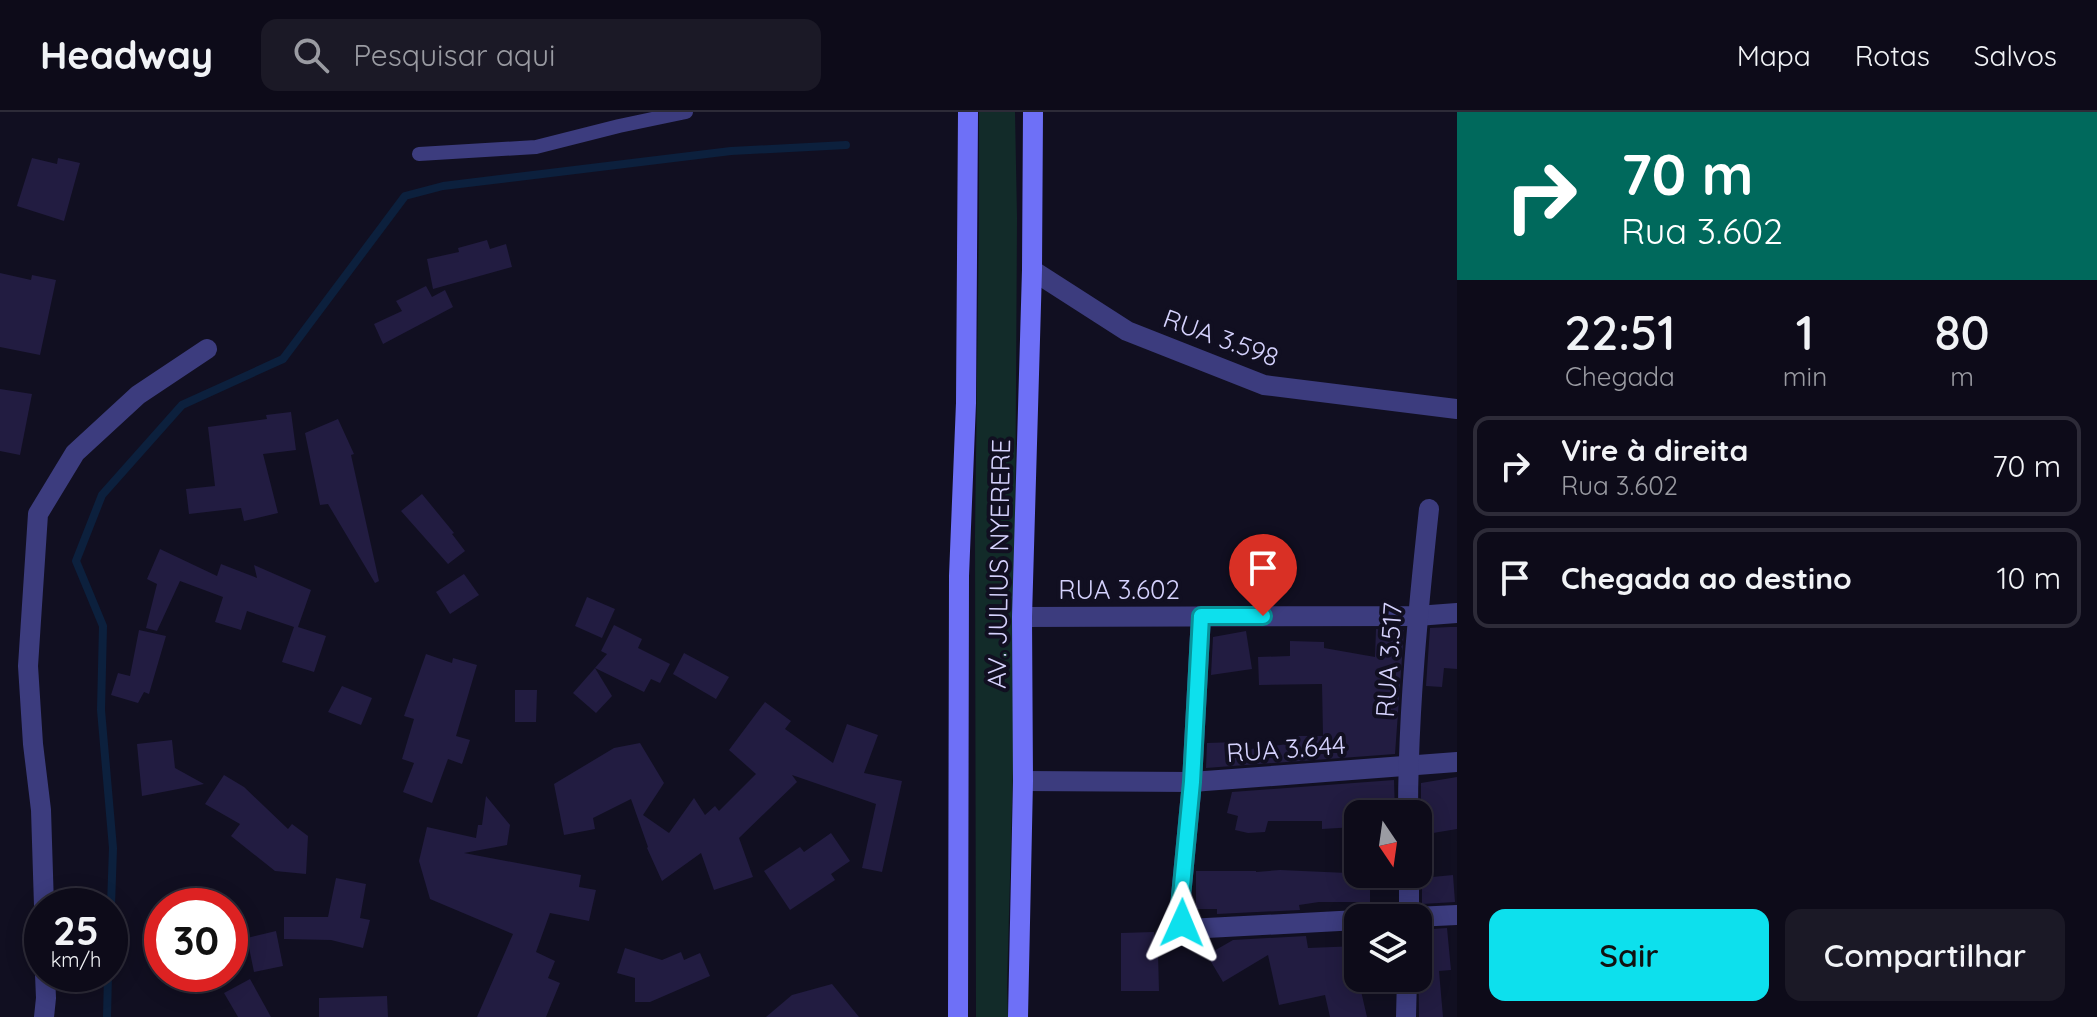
<!DOCTYPE html>
<html lang="pt">
<meta charset="utf-8">
<style>
:root{--surface:#0d0b19;--page:#1b1926;--text:#f1f3f6;--muted:#9a9ba2;--line:#2d2b38;--accent:#0de0ed}
body{margin:0;font-family:Quicksand,sans-serif;background:var(--page);color:var(--text);height:100vh;display:flex;flex-direction:column;font-size:30px;white-space:nowrap}
*{box-sizing:border-box;margin:0}
p{font-size:26px;color:var(--muted)}
.icon{flex:none;width:44px;height:44px;fill:none;stroke:currentColor;stroke-width:2;stroke-linecap:round;stroke-linejoin:round}
.map{position:relative;flex:1;overflow:hidden}
.sheet{display:flex;flex-direction:column;background:var(--surface);width:640px}
.sheet>*{flex:none}
.hud{background:#00695c;color:#fff;overflow:hidden}
.needle{width:52px;rotate:167deg}
.controls{position:absolute;left:1344px;top:688px;display:grid;gap:16px}
.controls a{display:grid;place-items:center;width:88px;height:88px;border-radius:16px;background:var(--surface);box-shadow:0 4px 20px #0003,0 0 0 2px var(--line);font-size:40px}
.speed{position:absolute;left:24px;top:776px;display:flex;gap:16px;font-size:40px;font-weight:700;text-align:center}
.speed>*{display:grid;place-content:center;width:104px;height:104px;border-radius:50%;background:var(--surface);box-shadow:0 4px 20px #0003,0 0 0 2px var(--line);line-height:1}
.speed small{font-size:20px;font-weight:400}
.speed .limit{border:12px solid #d22;background:#fff;color:#111}
.pin{position:absolute;display:grid;place-items:center;width:68px;height:68px;color:#fff;margin:-82px -34px;border-radius:50% 50% 50% 0;rotate:-45deg;box-shadow:0 0 8px #0007}
.pin .icon{rotate:45deg}
.me{position:absolute;width:88px;margin:-44px;rotate:1deg;stroke-linejoin:round;filter:drop-shadow(0 0 6px #0008)}
.turn{display:flex;align-items:center;gap:28px;height:168px;padding:0 32px;font-size:36px}
.turn .icon{width:104px;height:104px;stroke-width:2.5}
.turn b{display:block;font-size:56px;line-height:68px}
.eta{display:flex;justify-content:space-evenly;align-items:center;height:136px;text-align:center}
.eta b{font-size:48px;font-weight:600;line-height:56px}
.button{display:flex;gap:16px;margin-top:auto;padding:16px 32px}
.button a{flex:1;height:92px;border-radius:16px;background:var(--accent);color:#111;font-size:32px;font-weight:600;line-height:92px;text-align:center}
.button a+a{background:var(--page);color:var(--text)}
ul{padding:0;list-style:none}
li{display:flex;align-items:center;gap:24px;height:100px;margin:0 16px 12px;padding:0 16px;border:4px solid var(--line);border-radius:16px}
li div{flex:1}
li b{display:block;font-size:30px}
li em{font-style:normal}
header{display:flex;align-items:center;gap:48px;box-sizing:border-box;height:112px;padding:0 40px;background:var(--surface);border-bottom:2px solid var(--line)}
header strong{font-size:38px}
nav{display:flex;gap:44px;margin-inline-start:auto;font-size:28px}
.search{width:560px;height:72px;background:var(--page);display:flex;align-items:center;gap:20px;box-sizing:border-box;padding:0 28px;border-radius:16px;color:var(--muted);font-size:30px}
main{display:flex;flex:1;min-height:0}
.map>svg:first-child{display:block}
</style>
<header>
<strong>Headway</strong>
<div class="search"><svg class="icon" aria-label="search" viewBox="0 0 24 24"><circle cx="10" cy="10" r="6"/><path d="M15 15l6 6"/></svg>Pesquisar aqui</div>
<nav><a>Mapa</a><a>Rotas</a><a>Salvos</a></nav>
</header>
<main>
<div class="map">
<svg width="1457" height="905" viewBox="0 0 1457 905">
<rect width="100%" height="100%" fill="#110f21"/>
<path fill="#122b29" d="M979 0H1015L1017 106 1014 621 1007 875 1008 905H976L975 424 979 105Z"/>
<g fill="none" stroke-linecap="round" stroke-linejoin="round">
<g stroke="#0c203d" stroke-width="8">
<path d="M110 822 113 736 101 598 103 514 76 449 102 383 182 293 283 247 405 84 443 74 731 39 846 33"/>
<path d="M107 905 108 862"/>
</g>
</g>
<g fill="#221c41">
<path d="M32 46 57 52 58 46 80 51 64 109 17 94Z"/>
<path d="M487 128 490 137 506 132 512 155 433 177 427 147 459 140 458 136Z"/>
<path d="M0 161 31 168 32 163 56 168 40 243 0 235Z"/>
<path d="M426 174 432 185 445 178 453 195 383 232 374 212 402 199 396 189Z"/>
<path d="M0 277 32 282 20 343 0 339Z"/>
<path d="M291 300 296 338 263 342 278 401 244 409 241 396 189 402 186 377 215 374 208 315 267 307 266 303Z"/>
<path d="M338 307 354 342 351 343 379 469 375 471 328 392 320 393 305 321Z"/>
<path d="M422 382 454 421 452 422 465 439 448 452 401 399Z"/>
<path d="M160 437 217 464 221 452 257 466 254 453 311 478 298 515 326 524 314 560 282 550 294 515 247 499 241 518 215 510 223 485 180 469 157 519 146 516 157 472 147 467Z"/>
<path d="M464 462 479 483 450 502 436 480Z"/>
<path d="M587 485 615 497 602 526 575 514Z"/>
<path d="M614 513 642 527 638 536 670 552 660 571 651 567 644 580 595 556 607 542 601 539Z"/>
<path d="M1450 515H1457V557L1444 556 1442 575 1426 574 1430 516Z"/>
<path d="M1376 517 1404 518 1395 642 1206 656 1207 631 1237 630V639L1287 632 1286 624H1323L1322 572 1259 573 1258 545 1290 544V529L1324 530V536L1375 545Z"/>
<path d="M139 518 166 524 149 582 144 580 138 591 111 583 118 561 130 564Z"/>
<path d="M1246 519 1252 557 1211 563 1213 525Z"/>
<path d="M684 541 729 565 716 587 673 562Z"/>
<path d="M426 542 452 551 453 546 477 553 456 624 470 628 462 652 448 647 432 691 403 680 414 651 402 647 414 607 404 604Z"/>
<path d="M595 556 612 584 596 601 573 581Z"/>
<path d="M342 574 372 586 361 613 328 600Z"/>
<path d="M515 578H537L536 610H515Z"/>
<path d="M765 590 791 609 785 617 833 651 847 612 878 623 864 661 902 669 882 760 862 756 876 692 792 663 797 670 739 726 753 765 714 778 701 741 662 769 647 736 648 735 631 687 593 706 595 717 564 723 554 672 614 636 640 631 664 671 643 703 669 721 694 686 705 703 715 694 719 699 756 662 729 638Z"/>
<path d="M172 628 175 656 204 672 142 684 137 632Z"/>
<path d="M224 663 244 675 288 717 292 712 308 724 306 762 275 759 231 724 240 712 205 692Z"/>
<path d="M1457 665V717L1433 721 1431 702H1421V671Z"/>
<path d="M1394 668 1395 702H1354L1355 715 1322 717V709H1268L1265 720 1248 721 1235 718 1238 704 1227 701 1232 680Z"/>
<path d="M486 684 510 713 507 733 464 741 581 763 579 775 596 778 589 809 550 801 536 840 555 849 548 866 560 871 546 905H477L513 822 430 787 419 749 427 715 476 726 478 713H482Z"/>
<path d="M831 721 850 749 831 762 835 768 790 798 764 759 800 735 804 740Z"/>
<path d="M1280 758 1370 762V790H1319L1299 793 1300 798 1217 802V797H1196V759H1256V760Z"/>
<path d="M1453 763 1455 790 1422 792V766Z"/>
<path d="M336 766 366 772 360 806 370 808 363 836 331 828 284 827V805H328Z"/>
<path d="M1447 816 1451 858 1439 859 1443 905H1419L1418 818Z"/>
<path d="M276 819 283 854 254 860 247 826Z"/>
<path d="M1154 820 1155 841H1158L1159 879H1121V821Z"/>
<path d="M1306 824 1308 836 1358 834V866L1367 905H1330L1325 883 1279 893 1268 843 1223 870 1207 843 1233 828Z"/>
<path d="M625 836 662 848 681 840 684 848 700 841 710 864 650 890H635V866L617 861Z"/>
<path d="M250 867 271 905H238L224 881Z"/>
<path d="M832 872 859 905H766L792 883Z"/>
<path d="M387 884 388 905H319V886Z"/>
</g>
<g fill="none" stroke-linecap="round" stroke-linejoin="round">
<path stroke="#3c3c7e" stroke-width="14" d="M419 42 536 35 619 14 686 0"/>
<g stroke="#3c3c7e" stroke-width="20">
<path d="M1032 158 1127 219 1264 273 1457 297"/>
<path d="M1201 504 1192 670 1179 805 1182 811 1188 817 1358 808"/>
<path d="M1022 505 1417 504 1457 501"/>
<path d="M1023 669 1192 670 1457 650"/>
<path d="M1408 702C1408 600 1418 499 1429 397"/>
<path d="M1409 762V806"/>
<path d="M44 794 41 698 33 632 28 554 38 402 75 341 138 283 207 237"/>
<path d="M1394 806 1457 803"/>
<path d="M44 905 46 886 45 862"/>
<path d="M1406 905 1407 866"/>
</g>
<g stroke="#6e70f7" stroke-width="20">
<path d="M958 905 959 464 966 291 968 0"/>
<path d="M1018 905 1023 669 1022 505 1032 158 1033 0"/>
</g>
</g>
<g fill="none" stroke-linecap="round" stroke-linejoin="round">
<defs>
<path id="route" d="M1182 811 1179 805 1192 670 1201 504H1263"/>
</defs>
<use href="#route" stroke="#08929a" stroke-width="20"/>
<use href="#route" stroke="#0de0ed" stroke-width="14"/>
</g>
<g text-anchor="middle" stroke-width="8" stroke-linejoin="round" paint-order="stroke">
<g font-size="26" fill="#d5d2fd" stroke="#110f21">
<text transform="translate(1221 226) rotate(20)" y="9">RUA 3.598</text>
<text transform="translate(999 452) rotate(-89)" y="9">AV. JULIUS NYERERE</text>
<text x="1119" y="487">RUA 3.602</text>
<text transform="translate(1389 548) rotate(-86)" y="9">RUA 3.517</text>
<text transform="translate(1286 637) rotate(-4)" y="9">RUA 3.644</text>
</g>
</g>
</svg>
<div class="controls">
<a><svg class="needle" viewBox="-14 -14 28 28"><path d="M0-13l5 13h-10z" fill="#e53935"/><path d="M0 13l5-13h-10z" fill="#9a9ba2"/></svg></a>
<a><svg class="icon" aria-label="layers" viewBox="0 0 24 24"><path d="M12 4l9 5-9 5-9-5zM3 14l9 5 9-5"/></svg></a>
</div>
<div class="speed"><div>25<small>km/h</small></div><div class="limit">30</div></div>
<div class="pin" style="left:1263px;top:504px;background:#d93025"><svg class="icon" aria-label="arrive" viewBox="0 0 24 24"><path d="M6 21V4h12l-3 4 3 4H6"/></svg></div>
<svg class="me" style="left:1182px;top:811px" viewBox="-20 -20 40 40"><path d="M0-17L14 15 0 8-14 15z" fill="#0de0ed" stroke="#fff" stroke-width="4"/></svg>
</div>
<section class="sheet">
<div class="hud">
<div class="turn"><svg class="icon" aria-label="right" viewBox="0 0 24 24"><path d="M7 20v-9h11M14 6l5 5-5 5"/></svg><div><b>70 m</b>Rua 3.602</div></div>
</div>
<div class="eta">
<div><b>22:51</b><p>Chegada</p></div>
<div><b>1</b><p>min</p></div>
<div><b>80</b><p>m</p></div>
</div>
<ul>
<li><svg class="icon" aria-label="right" viewBox="0 0 24 24"><path d="M7 20v-9h11M14 6l5 5-5 5"/></svg><div><b>Vire à direita</b><p>Rua 3.602</p></div><em>70 m</em></li>
<li><svg class="icon" aria-label="arrive" viewBox="0 0 24 24"><path d="M6 21V4h12l-3 4 3 4H6"/></svg><div><b>Chegada ao destino</b></div><em>10 m</em></li>
</ul>
<div class="button"><a>Sair</a><a>Compartilhar</a></div>
</section>
</main>
